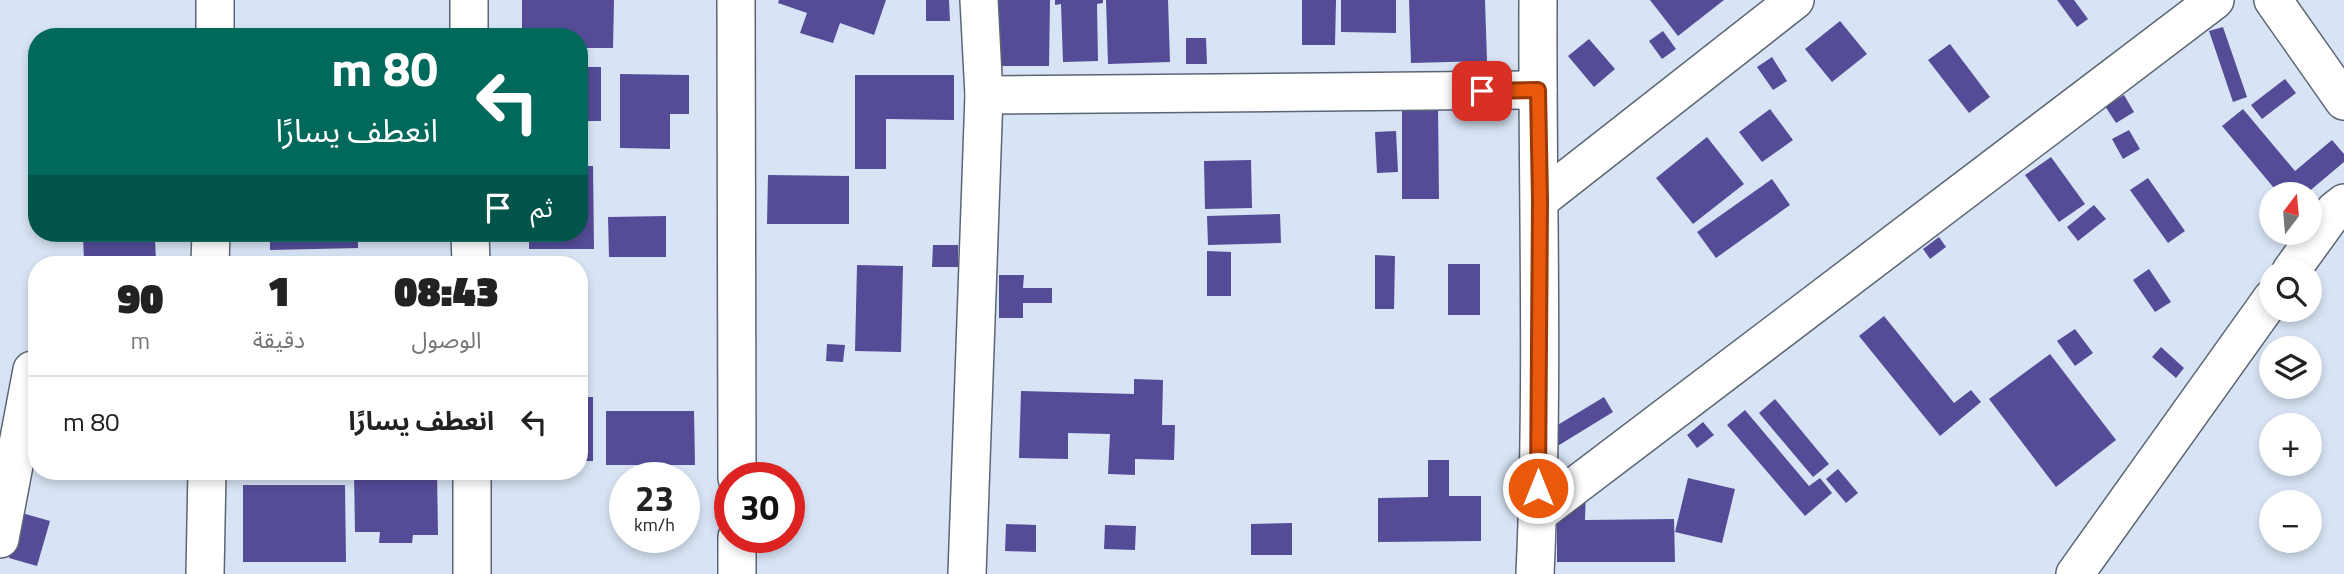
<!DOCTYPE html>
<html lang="ar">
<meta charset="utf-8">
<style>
:root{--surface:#fff;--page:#f6f6f6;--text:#222;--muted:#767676;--line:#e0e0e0}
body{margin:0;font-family:"Titillium Web","Noto Sans Arabic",sans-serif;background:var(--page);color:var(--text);direction:rtl;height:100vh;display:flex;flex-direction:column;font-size:26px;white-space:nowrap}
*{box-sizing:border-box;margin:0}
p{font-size:23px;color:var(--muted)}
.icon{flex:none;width:38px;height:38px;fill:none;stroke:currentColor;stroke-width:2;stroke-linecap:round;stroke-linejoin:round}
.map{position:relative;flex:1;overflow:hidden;direction:ltr}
.drawer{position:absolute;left:28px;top:256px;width:560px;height:224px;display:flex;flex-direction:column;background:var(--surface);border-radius:28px;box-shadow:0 4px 10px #0003;direction:rtl}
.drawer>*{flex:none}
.banner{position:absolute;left:28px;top:28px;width:560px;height:214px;border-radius:28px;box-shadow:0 4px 10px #0003;direction:rtl;background:#00695c;color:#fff;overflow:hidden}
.needle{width:46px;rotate:16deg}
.fabs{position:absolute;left:2259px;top:182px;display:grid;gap:14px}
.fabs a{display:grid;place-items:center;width:63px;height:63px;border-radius:50%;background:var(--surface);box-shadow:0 4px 10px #0003;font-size:35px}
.speed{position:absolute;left:609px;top:462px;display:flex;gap:14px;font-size:35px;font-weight:700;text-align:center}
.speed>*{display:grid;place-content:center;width:91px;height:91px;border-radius:50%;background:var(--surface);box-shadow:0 4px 10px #0003;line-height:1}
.speed small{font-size:18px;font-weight:400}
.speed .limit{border:10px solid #d22;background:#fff;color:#111}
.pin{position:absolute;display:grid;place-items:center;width:60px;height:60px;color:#fff;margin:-30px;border-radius:14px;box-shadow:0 4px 10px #0006}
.me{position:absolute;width:77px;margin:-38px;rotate:0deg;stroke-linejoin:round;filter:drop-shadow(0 0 5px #0008)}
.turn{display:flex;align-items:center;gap:24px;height:147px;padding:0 35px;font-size:32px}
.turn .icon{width:91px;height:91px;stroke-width:2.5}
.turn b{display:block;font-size:49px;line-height:60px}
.then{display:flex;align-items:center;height:66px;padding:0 35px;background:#0003;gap:14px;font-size:26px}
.eta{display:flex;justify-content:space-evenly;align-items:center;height:119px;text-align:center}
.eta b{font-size:42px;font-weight:800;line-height:49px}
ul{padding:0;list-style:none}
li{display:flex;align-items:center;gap:21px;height:91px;padding:0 35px;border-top:2px solid var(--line)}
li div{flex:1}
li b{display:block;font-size:26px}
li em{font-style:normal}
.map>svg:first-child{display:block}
</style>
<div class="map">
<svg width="2344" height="574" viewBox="0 0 2344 574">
<rect width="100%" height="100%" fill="#d8e4f5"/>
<g fill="#554c98">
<path d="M522 0H614L613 48H579V37H522Z"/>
<path d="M779 0H886L874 35 840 23 833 43 800 33 807 13 778 3Z"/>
<path d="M926 0H949L950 21H926Z"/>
<path d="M996 0H1050L1049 66H996Z"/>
<path d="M1055 0H1103V3L1097 4 1098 61 1063 62 1061 4 1055 5Z"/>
<path d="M1106 0H1168L1170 62 1108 64Z"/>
<path d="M1302 0H1336L1335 45H1302Z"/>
<path d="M1341 0H1396V33L1341 32Z"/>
<path d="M1409 0H1485L1487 61 1411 63Z"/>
<path d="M1650 0H1724L1678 36Z"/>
<path d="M2057 0H2074L2088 19 2077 27Z"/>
<path d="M1840 21 1867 54 1832 82 1805 49Z"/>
<path d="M2223 27 2247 97 2233 102 2209 31Z"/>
<path d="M1663 31 1676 49 1662 59 1649 41Z"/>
<path d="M1186 38H1206L1207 64H1186Z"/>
<path d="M1589 39 1615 69 1594 87 1568 56Z"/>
<path d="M1950 44 1990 97 1969 113 1928 60Z"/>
<path d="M1772 57 1787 81 1773 90 1757 67Z"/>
<rect x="579" y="67" width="22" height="54"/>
<path d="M620 74 689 75V114H670V149L620 148Z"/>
<path d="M855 75H954V120L886 119V169H855Z"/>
<path d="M2285 79 2296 93 2262 119 2251 105Z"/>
<path d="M2124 95 2134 112 2116 123 2105 106Z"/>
<path d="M1402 107H1438L1439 199H1402Z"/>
<path d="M1770 109 1793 140 1762 162 1739 132Z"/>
<path d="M2243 109 2295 171 2332 140 2344 154V162L2306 194H2279L2222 126Z"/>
<path d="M2129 130 2140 149 2123 159 2112 139Z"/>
<path d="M1396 131 1398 172 1377 173 1375 132Z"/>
<path d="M1707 137 1744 184 1693 224 1656 178Z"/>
<path d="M2051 157 2085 204 2059 222 2025 175Z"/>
<path d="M1251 160 1252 208 1205 209 1204 161Z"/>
<path d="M579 166H593L594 249H529V233H579Z"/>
<path d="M768 175 849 176V224H767Z"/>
<path d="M2148 178 2185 231 2168 243 2130 190Z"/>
<path d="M1772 179 1790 205 1716 258 1697 232Z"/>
<path d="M2094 205 2106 219 2078 241 2067 227Z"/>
<path d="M1280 214 1281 243 1208 245 1207 216Z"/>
<path d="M666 216V257H609L608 217Z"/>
<path d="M83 233H167L162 237 155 239 156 260 84 261Z"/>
<path d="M270 233H358V248L270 250Z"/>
<path d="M1939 237 1946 247 1930 259 1923 249Z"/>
<path d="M933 245H958V267H932Z"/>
<path d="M1207 251 1231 252V296H1207Z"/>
<path d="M1375 255 1395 256 1394 309H1375Z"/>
<rect x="1448" y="264" width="32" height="51"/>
<path d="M857 265 903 266 901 352 855 351Z"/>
<path d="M2149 269 2171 302 2155 312 2133 280Z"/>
<path d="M999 275H1024L1023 288H1052V303H1023V318H999Z"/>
<path d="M1884 316 1954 403 1971 390 1981 402 1940 436 1859 336Z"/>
<path d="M2075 329 2093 353 2075 366 2057 341Z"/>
<path d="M827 344 845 345 843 362 826 361Z"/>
<path d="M2161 347 2184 368 2176 378 2152 357Z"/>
<path d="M2050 354 2116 440 2056 487 1989 399Z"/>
<path d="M1134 379 1163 380 1162 425H1175L1174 460 1135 459V475L1108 474 1110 434 1068 433V459L1019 458 1021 391 1134 394Z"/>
<rect x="579" y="397" width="14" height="64"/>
<path d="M1604 397 1613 412 1556 447 1546 432Z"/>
<path d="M1775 399 1829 464 1813 477 1759 413Z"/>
<path d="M1745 410 1809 486 1820 478 1832 493 1805 516 1727 425Z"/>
<path d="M606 411H694L695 465H606Z"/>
<path d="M1703 422 1714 435 1697 448 1687 435Z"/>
<path d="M1428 460H1449V496H1481V541L1378 542V498L1428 497Z"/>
<path d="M1838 469 1858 493 1846 503 1826 479Z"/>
<path d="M354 471H437L438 535H413L412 543H379L380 532H355Z"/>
<path d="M1688 478 1735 489 1722 543 1675 532Z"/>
<path d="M243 485H345L346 562H243Z"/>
<path d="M1586 489 1585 520 1674 519 1675 562H1557V510Z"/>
<path d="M22 513 50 521 37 566 9 558Z"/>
<path d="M1292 523V555H1251V524Z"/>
<path d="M1006 524 1036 525V552L1005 551Z"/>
<path d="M1105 525 1136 526 1135 550 1104 549Z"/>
</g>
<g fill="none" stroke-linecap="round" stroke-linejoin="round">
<defs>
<g id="street">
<path d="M469 0V37"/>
<path d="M736 0 737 478"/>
<path d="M2273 0 2344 101"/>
<path d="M215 37V0"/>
<path d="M984 95 1538 90"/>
<path d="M1540 200 1795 0"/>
<path d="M470 233 471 264"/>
<path d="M210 264 211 233"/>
<path d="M2291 271 2335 210 2344 203"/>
<path d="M472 471V574"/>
<path d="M1538 514 2215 0"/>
<path d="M737 537V574"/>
<path d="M0 539 32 370"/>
<path d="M205 574 207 471"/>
<path d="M967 574 984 95 979 0"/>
<path d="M1535 574C1544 383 1537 191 1538 0"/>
<path d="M2075 574 2272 298"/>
</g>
</defs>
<use href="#street" stroke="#5b6674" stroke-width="40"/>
<use href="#street" stroke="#fff" stroke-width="37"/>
</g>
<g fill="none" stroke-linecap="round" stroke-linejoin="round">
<defs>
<path id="route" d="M1482 91 1538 90 1540 200 1538 488"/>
</defs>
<use href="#route" stroke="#983908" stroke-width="18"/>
<use href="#route" stroke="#ea580c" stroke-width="12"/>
</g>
</svg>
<div class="fabs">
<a><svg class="needle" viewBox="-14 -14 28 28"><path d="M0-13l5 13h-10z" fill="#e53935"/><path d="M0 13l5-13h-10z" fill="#767676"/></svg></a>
<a><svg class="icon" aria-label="search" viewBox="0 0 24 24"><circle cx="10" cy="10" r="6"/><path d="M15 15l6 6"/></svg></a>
<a><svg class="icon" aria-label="layers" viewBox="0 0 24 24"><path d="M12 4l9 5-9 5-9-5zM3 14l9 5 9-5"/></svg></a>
<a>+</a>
<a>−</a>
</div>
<div class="speed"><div>23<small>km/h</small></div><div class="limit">30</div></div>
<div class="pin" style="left:1482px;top:91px;background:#d93025"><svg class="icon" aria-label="arrive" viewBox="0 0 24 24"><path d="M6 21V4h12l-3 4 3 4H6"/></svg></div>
<svg class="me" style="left:1538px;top:488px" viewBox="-20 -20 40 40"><circle r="17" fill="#ea580c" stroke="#fff" stroke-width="3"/><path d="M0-11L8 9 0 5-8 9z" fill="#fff"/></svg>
<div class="banner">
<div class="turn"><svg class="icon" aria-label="left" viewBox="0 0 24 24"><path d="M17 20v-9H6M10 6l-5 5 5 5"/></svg><div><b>80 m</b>انعطف يسارًا</div></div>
<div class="then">ثم<svg class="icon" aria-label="arrive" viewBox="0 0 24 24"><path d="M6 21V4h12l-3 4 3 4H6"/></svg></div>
</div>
<section class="drawer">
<div class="eta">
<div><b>08:43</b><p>الوصول</p></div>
<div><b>1</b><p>دقيقة</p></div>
<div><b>90</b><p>m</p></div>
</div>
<ul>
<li><svg class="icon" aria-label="left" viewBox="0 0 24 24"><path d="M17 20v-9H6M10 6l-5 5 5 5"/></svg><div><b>انعطف يسارًا</b></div><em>80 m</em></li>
</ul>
</section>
</div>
